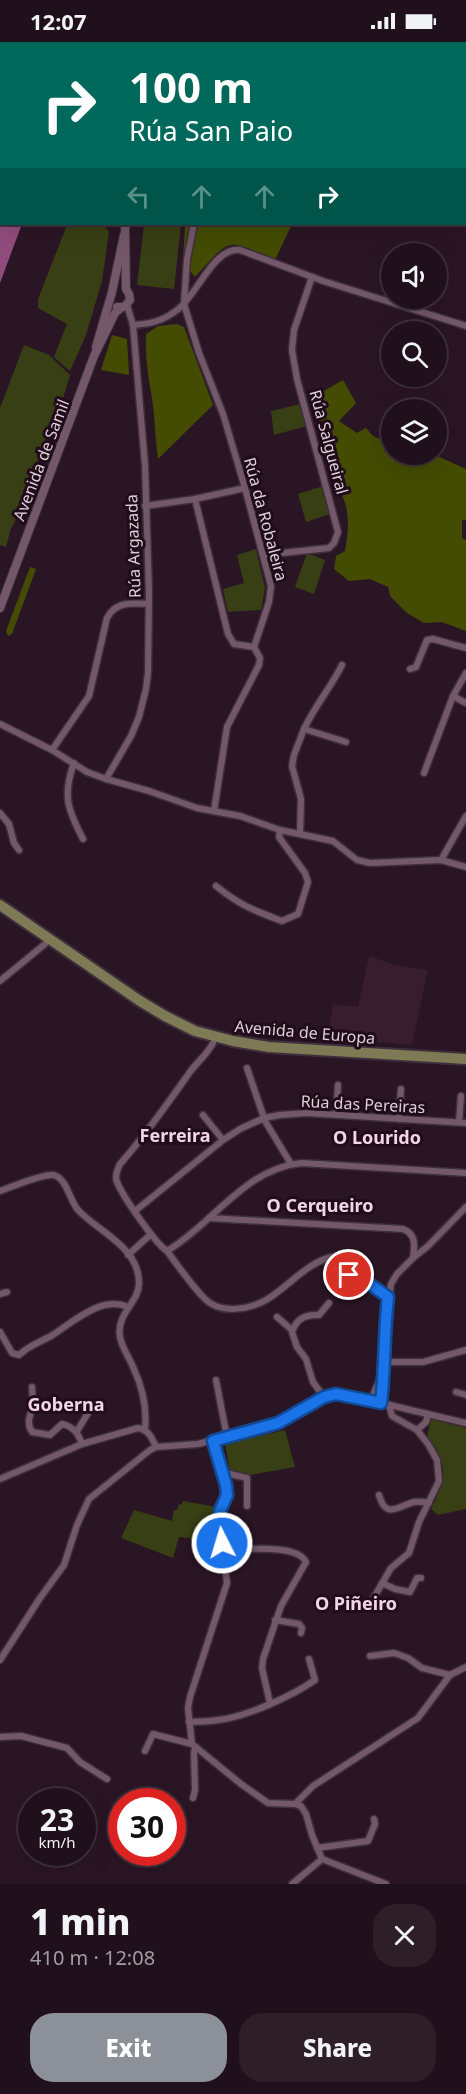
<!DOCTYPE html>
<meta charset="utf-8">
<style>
:root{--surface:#20101b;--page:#2d1e28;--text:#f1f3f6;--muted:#a29da3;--line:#3d303a;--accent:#8c9099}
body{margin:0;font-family:"Noto Sans",sans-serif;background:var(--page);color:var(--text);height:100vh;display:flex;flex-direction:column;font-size:22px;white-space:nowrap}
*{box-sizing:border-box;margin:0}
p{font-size:20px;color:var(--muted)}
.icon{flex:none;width:33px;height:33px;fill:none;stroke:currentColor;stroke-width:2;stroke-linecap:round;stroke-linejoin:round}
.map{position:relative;height:1842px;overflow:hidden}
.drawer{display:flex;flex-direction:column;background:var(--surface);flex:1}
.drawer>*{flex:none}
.top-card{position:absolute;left:0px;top:0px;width:466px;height:183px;box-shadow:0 6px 24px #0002,0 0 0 2px var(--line);background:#00695c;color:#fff;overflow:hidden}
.buttons{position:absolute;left:381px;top:201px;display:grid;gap:12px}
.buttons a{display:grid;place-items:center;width:66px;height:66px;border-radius:50%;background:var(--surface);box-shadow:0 6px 24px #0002,0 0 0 2px var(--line);font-size:30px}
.speed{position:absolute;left:18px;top:1746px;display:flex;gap:12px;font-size:30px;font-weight:700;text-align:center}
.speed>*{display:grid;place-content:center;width:78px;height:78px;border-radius:50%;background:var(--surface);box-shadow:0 6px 24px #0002,0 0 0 2px var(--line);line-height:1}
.speed small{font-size:15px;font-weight:400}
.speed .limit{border:9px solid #d22;background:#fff;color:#111}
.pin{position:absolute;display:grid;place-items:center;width:51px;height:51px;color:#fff;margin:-26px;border:3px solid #fff;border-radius:50%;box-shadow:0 2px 6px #0007}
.me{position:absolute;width:66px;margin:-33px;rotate:355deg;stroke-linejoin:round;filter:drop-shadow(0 0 4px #0008)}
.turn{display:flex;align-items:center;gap:21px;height:126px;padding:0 30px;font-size:27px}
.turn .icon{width:78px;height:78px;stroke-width:2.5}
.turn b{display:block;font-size:42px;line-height:51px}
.lanes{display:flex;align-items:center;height:57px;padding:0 30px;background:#0003;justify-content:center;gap:30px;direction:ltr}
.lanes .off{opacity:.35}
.round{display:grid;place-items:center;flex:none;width:63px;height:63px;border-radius:24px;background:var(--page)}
.headline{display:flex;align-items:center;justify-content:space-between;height:102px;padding:0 30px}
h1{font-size:36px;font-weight:800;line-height:45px}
.button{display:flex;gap:12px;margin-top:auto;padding:12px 30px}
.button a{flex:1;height:69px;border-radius:24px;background:var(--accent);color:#fff;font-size:24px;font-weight:800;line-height:69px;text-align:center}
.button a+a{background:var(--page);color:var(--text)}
.status{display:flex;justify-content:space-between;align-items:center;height:42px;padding:0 30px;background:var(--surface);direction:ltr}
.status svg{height:16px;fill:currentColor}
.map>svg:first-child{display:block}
</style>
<div class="status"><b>12:07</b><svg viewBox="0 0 49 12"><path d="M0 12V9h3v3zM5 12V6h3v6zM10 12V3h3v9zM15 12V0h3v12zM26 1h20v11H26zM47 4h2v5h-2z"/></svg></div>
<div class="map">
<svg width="466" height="1842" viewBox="0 0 466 1842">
<rect width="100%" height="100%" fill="#2a1524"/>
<path fill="#371d2e" d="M369 914 396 923 428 928 412 1003 328 996 333 962 358 965Z"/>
<g fill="#383f14">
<path d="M70 182H103L109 190 102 239 86 293 70 329 54 315 67 282 38 266V257L67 183Z"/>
<path d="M144 182H181L174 247 137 243Z"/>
<path d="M24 303 49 313 70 333 61 363 54 376 14 482 11 486 6 505 0 503V366Z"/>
<path d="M301 362 307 384 274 393 271 369Z"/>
<path d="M323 444 330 472 306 480 298 452Z"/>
<path d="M256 507 265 546 261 568 228 570 223 547 244 541 237 513Z"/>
<path d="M307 511 325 518 314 552 295 545Z"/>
<path d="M431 1377 466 1386V1467L438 1473 431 1467C447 1435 449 1424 427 1395Z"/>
<path d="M285 1388 295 1425 250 1433 230 1430 225 1402Z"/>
<path d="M183 1459 217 1465 215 1474 217 1499 179 1495 173 1516 121 1496 134 1468 172 1479 174 1468H177L179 1462 181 1463Z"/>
</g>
<g fill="#434c02">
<path d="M190 0H393L391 2H190Z"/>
<path d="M185 182H292L275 218C225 196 232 195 195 235L183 221Z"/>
<path d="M177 282 184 285 213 363 158 417C155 397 155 376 152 356 148 334 145 314 146 292L158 284Z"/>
<path d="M112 293 127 297 129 333 101 328Z"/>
<path d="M343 338 356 361 339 379 357 391 366 386 373 394 391 402 392 412 435 413 466 427V478H462V496L466 498V589L442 580 424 581 407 571 390 554 388 545 370 537 349 539 334 527 336 514 345 509C348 493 350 473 344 458 342 452 338 447 336 441 328 411 317 384 315 354Z"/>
<path d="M30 525 36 527 12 592 8 594 6 589Z"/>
</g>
<path fill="#914c7d" d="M1 25 2 182H22L0 241V26Z"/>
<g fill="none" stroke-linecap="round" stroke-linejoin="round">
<defs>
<g id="minor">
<path d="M378 2 380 0"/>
<path d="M194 182 187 217 184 262 199 311 223 372 245 446 271 544 269 560 254 605"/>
<path d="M133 283C150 282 163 279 177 268 197 254 213 205 240 208L323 239 466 284"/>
<path d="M195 457 228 592 234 602 254 605"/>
<path d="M145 464 195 457 245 446"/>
<path d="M263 513 329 506 334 501 338 490 297 337 292 308 294 288 312 235"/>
<path d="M410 627 416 625 427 598 433 597 466 606"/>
<path d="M453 654 466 661"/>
<path d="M0 682 52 708 87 730 106 737 149 749 197 766 240 774 280 788 333 799 357 818 370 821 441 818 466 825"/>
<path d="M304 687C315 664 331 645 342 623"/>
<path d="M52 708 89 654 107 576C116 559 132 561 148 562"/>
<path d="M74 721C62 754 68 768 83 797"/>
<path d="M424 731 453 654 466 631"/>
<path d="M106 737 131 694 139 675 146 647 148 631 149 551 145 423 133 283 127 263"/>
<path d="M214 769 227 685 259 623 260 616 254 605"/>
<path d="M0 771 9 782 14 801 19 808"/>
<path d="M300 792 301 757 292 724 294 713 304 687 346 700"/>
<path d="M441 818 466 774"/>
<path d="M216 844C241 864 253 868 282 879L298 872 308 840 305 831 279 795 280 788"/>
<path d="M0 939 45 902"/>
<path d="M213 1001C207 1013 197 1020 190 1030 167 1062 146 1093 120 1122 118 1126 116 1131 116 1136 118 1149 156 1202 167 1209 179 1225 191 1243 205 1257 220 1272 248 1268 266 1258 290 1244 307 1219 336 1214L333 1229 335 1232 364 1238 388 1255"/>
<path d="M247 1026 265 1079 291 1122"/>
<path d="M203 1073 223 1098"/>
<path d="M336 1073 338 1043"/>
<path d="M399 1077 401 1047"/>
<path d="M459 1080 461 1054"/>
<path d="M0 1149C11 1145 42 1132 53 1133 67 1135 70 1161 79 1169 99 1190 139 1205 139 1241 139 1261 116 1271 120 1295 122 1306 129 1315 133 1325 142 1344 147 1367 145 1387"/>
<path d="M135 1169 223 1098 240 1087 264 1076 280 1073 307 1071 466 1081"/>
<path d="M209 1176 403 1187C416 1192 415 1203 413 1216"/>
<path d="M167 1209C213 1182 245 1126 302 1121L466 1131"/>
<path d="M128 1213 150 1193"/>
<path d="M0 1252 7 1250"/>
<path d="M277 1275 292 1288"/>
<path d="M0 1290 12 1311 19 1313C28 1304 40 1300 51 1294 72 1281 101 1253 128 1265"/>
<path d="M383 1320H423L466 1308"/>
<path d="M216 1338 227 1395"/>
<path d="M32 1345C32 1350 33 1356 33 1361 32 1372 25 1379 32 1390L50 1393 62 1382C74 1385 78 1391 82 1402"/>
<path d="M456 1350 466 1353"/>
<path d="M324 1355 313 1340 306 1317 297 1305 292 1290C296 1277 305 1272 319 1273L329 1261"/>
<path d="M371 1358 383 1330"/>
<path d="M381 1361 384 1337V1295L391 1242 397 1232 413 1216 428 1204 466 1165"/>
<path d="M417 1388 426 1380 428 1372"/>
<path d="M77 1389 93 1363"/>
<path d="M213 1399C219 1412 229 1442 226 1455 224 1463 220 1470 219 1478L227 1541 190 1655 188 1666 192 1702 241 1742 268 1761 295 1762 301 1764 306 1772 312 1793 322 1817 386 1842"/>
<path d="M223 1433 230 1432 247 1436V1464"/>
<path d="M0 1437 82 1402 138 1386C149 1388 152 1396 156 1405"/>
<path d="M379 1453C386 1478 398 1464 414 1460 419 1459 424 1460 429 1461"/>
<path d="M224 1508C243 1508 297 1501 306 1520L281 1564 263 1617 262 1626 270 1661"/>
<path d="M382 1541 395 1547 410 1550 417 1536H421"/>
<path d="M373 1557 391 1526 409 1511 419 1480 439 1439 437 1418 428 1402 417 1388 392 1374 389 1363"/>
<path d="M275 1578 299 1582 302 1586 301 1591"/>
<path d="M370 1614 394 1611 408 1616 422 1626 450 1633"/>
<path d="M0 1618 40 1556 64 1523 77 1483 89 1457 150 1408 156 1405 198 1402 269 1383 285 1378 324 1355 343 1352 466 1381"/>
<path d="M189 1680C199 1679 209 1680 218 1678 246 1675 292 1654 315 1638L309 1617"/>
<path d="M0 1695 21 1694 67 1706 80 1720 107 1737"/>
<path d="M145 1709 153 1692 192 1702"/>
<path d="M193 1756 195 1748 194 1710 196 1705"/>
<path d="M295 1762 313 1744 418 1676 450 1633 466 1625"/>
<path d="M317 1806 368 1799 375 1782 374 1777"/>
<path d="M292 1842 322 1817"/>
</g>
<g id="tertiary">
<path d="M173 2V0"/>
<path d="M117 265H124L130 258 129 252 126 247 125 182"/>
<path d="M96 305 112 250 124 193"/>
<path d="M0 566 94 314 115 271 121 266"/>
</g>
<path id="primary" d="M0 863 140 959 165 974 195 989 233 999 269 1005 466 1017"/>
</defs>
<use href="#minor" stroke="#3f2f3a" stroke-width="9"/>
<use href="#tertiary" stroke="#3f2f3a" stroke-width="10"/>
<use href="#primary" stroke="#3f2f3a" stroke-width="14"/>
<use href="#minor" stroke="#725869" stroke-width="6"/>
<use href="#tertiary" stroke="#725869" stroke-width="8"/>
<use href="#primary" stroke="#7d7a55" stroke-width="10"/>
</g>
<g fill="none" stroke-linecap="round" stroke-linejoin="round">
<defs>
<path id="route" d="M222 1501 219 1478 220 1469 227 1453 226 1443 213 1399 278 1381 324 1355 336 1352 381 1361C385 1326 384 1290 388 1255L364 1238 349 1233"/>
</defs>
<use href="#route" stroke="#114b97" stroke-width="15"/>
<use href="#route" stroke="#1a73e8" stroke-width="10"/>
</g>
<g text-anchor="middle" stroke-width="6" stroke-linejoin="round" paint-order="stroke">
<g font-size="16" fill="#dfd0d9" stroke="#200c1a">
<text transform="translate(329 400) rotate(75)" y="6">Rúa Salgueiral</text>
<text transform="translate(41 418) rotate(-69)" y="6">Avenida de Samil</text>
<text transform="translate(266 477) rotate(75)" y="6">Rúa da Robaleira</text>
<text transform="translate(133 504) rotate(-92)" y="6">Rúa Argazada</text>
<text transform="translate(305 990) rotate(5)" y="6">Avenida de Europa</text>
<text transform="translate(363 1062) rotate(3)" y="6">Rúa das Pereiras</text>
</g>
<g font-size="18" font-weight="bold" fill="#f3d5e8" stroke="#200c1a">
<text x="175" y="1100">Ferreira</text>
<text x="377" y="1102">O Lourido</text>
<text x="320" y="1170">O Cerqueiro</text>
<text x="66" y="1369">Goberna</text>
<text x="356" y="1568">O Piñeiro</text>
</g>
</g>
</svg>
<div class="buttons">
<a><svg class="icon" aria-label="sound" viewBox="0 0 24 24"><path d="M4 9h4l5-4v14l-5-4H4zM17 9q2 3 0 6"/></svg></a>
<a><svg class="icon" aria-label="search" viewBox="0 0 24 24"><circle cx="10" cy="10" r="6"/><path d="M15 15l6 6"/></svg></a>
<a><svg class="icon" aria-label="layers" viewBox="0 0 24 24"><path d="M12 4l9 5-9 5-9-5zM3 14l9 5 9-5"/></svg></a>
</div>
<div class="speed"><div>23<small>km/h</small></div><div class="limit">30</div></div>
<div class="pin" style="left:349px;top:1233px;background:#d93025"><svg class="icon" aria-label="arrive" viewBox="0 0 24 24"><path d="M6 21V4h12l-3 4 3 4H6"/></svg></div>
<svg class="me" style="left:222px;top:1501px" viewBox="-20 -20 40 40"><circle r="17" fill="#1a73e8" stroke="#fff" stroke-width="3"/><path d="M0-11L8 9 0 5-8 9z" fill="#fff"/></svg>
<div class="top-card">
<div class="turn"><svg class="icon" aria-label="right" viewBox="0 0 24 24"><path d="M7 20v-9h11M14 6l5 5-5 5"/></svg><div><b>100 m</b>Rúa San Paio</div></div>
<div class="lanes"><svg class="icon off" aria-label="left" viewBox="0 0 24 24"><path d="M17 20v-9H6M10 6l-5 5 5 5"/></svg><svg class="icon off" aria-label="ahead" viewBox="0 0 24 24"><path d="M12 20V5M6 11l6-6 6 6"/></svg><svg class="icon off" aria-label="ahead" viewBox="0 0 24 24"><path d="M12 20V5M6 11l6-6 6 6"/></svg><svg class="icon" aria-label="right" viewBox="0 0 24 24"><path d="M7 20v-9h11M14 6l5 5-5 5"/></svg></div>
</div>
</div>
<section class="drawer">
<div class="headline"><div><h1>1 min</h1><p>410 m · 12:08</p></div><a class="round"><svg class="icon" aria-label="close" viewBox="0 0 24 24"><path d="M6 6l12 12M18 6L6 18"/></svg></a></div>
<div class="button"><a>Exit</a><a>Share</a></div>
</section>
